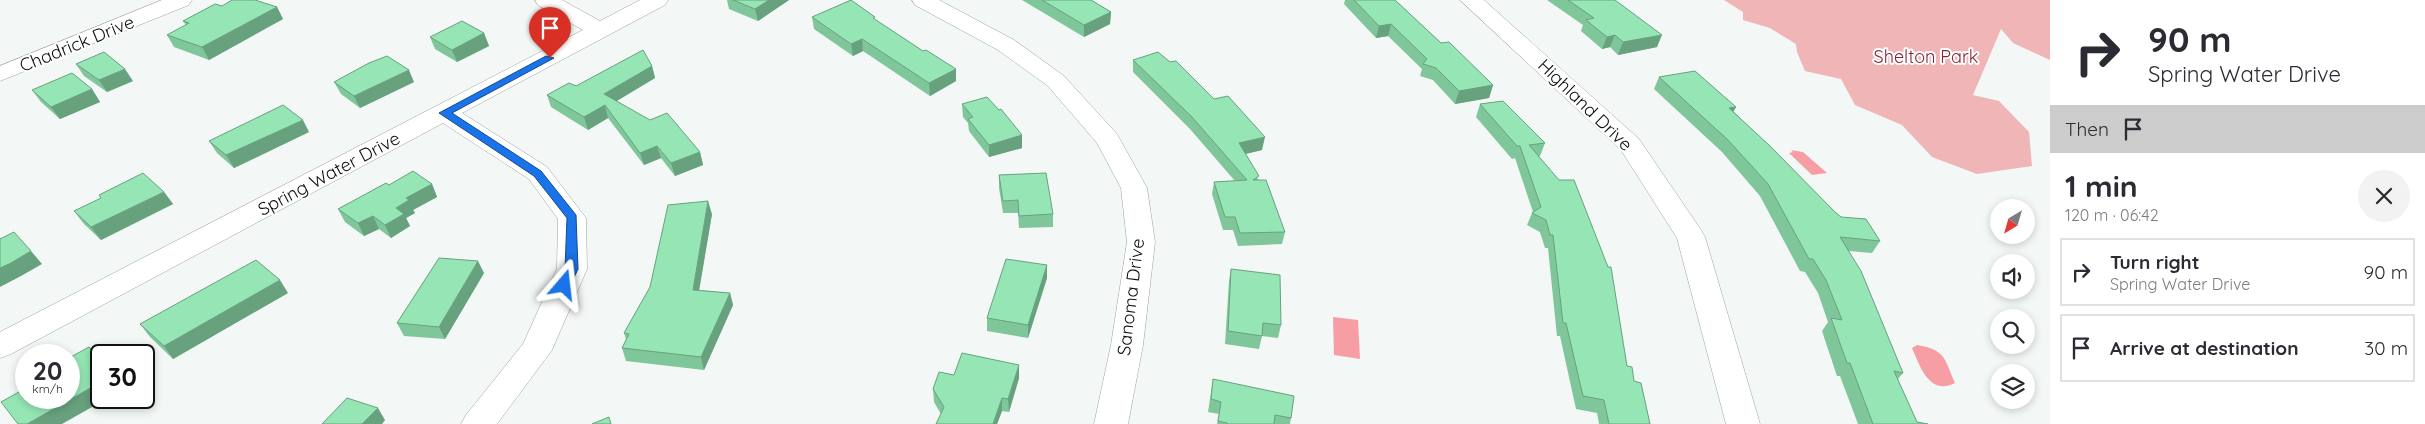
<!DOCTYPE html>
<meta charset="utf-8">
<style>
:root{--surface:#fff;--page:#f2f2f3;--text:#2b2b33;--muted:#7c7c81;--line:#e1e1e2}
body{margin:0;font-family:Quicksand,sans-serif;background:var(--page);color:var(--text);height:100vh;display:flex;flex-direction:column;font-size:19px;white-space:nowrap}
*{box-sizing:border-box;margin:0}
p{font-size:16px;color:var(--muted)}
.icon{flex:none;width:28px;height:28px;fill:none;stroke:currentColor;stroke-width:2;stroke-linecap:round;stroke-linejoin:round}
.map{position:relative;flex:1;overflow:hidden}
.sheet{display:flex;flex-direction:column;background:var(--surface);width:375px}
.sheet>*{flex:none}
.guide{background:#fff;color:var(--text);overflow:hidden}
.needle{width:32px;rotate:217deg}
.fabs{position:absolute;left:1990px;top:199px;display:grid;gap:10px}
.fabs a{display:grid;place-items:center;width:45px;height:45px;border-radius:50%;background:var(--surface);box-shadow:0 2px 8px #0003;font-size:25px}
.speed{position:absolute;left:15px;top:344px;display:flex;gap:10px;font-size:25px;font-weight:700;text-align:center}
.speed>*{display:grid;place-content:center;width:65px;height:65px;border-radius:50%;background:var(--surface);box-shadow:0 2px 8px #0003;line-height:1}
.speed small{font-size:12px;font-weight:400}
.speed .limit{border:2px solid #111;border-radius:8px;background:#fff;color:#111}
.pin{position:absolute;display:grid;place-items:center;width:42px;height:42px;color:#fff;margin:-51px -21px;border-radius:50% 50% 50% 0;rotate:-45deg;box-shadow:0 0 5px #0007}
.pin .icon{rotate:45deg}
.me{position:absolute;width:55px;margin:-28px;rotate:17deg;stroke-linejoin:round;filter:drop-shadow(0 0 4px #0008)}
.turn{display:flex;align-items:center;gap:18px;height:105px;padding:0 15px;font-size:22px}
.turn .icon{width:65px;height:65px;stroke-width:2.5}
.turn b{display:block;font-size:35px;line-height:42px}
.then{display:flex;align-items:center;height:48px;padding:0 15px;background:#0003;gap:10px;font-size:19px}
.round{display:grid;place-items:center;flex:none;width:52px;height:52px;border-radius:26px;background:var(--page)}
.overview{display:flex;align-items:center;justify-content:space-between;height:85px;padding:0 15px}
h1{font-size:30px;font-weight:700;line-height:38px}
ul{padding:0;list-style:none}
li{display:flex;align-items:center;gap:15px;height:68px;margin:0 10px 8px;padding:0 5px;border:2px solid var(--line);border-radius:0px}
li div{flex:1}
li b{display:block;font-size:19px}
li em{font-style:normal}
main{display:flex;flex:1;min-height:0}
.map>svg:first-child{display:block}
</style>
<main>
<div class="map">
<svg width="2050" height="424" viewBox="0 0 2050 424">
<rect width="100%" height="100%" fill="#f3f7f5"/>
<path fill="#efb5b7" d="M1724 0H2050V60L2013 43 2001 29 1973 95 1999 101 2029 132 2032 166 1977 174 1932 157 1902 125 1855 105 1841 79 1805 71 1797 52 1796 44 1770 28 1743 20V12Z"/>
<g fill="#f69ea3">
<path d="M1791 150 1803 152 1827 173 1812 175 1789 153 1793 152Z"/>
<path d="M1333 317 1358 320 1360 359 1334 355Z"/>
<path d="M1917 345C1946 350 1944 358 1955 383 1929 396 1920 366 1912 348Z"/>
</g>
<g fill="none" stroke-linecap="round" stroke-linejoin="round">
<defs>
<g id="minor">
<path d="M162 0H192L189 5 0 81V66Z"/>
<path d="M535 0H562L600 21 640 0H668L665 5 462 113 547 167 586 218 587 269 552 350 497 424H461L466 415 523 344 557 269 558 219 529 179 443 123 11 354 0 358V332L583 30 538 5Z"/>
<path d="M912 0H939L1014 40 1064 76 1117 134 1147 188 1155 242 1143 345 1128 424H1094L1111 345 1127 242 1121 188 1097 143 1048 86 998 50 915 5Z"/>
<path d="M1460 0H1484L1639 139 1701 230 1705 237 1760 424H1726L1677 238 1621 150Z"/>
</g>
</defs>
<use href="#minor" stroke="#9ea29f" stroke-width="1"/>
<use href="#minor" fill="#fff" fill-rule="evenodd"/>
</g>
<g fill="#80c69b">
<path d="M727 0H789L758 21 729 9Z"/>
<path d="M1022 0H1091L1111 12 1110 24 1084 37Z"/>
<path d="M1345 0H1395L1441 43 1493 85 1489 98 1455 104 1433 80 1420 76 1422 69 1388 36 1376 38 1344 4Z"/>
<path d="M1547 0H1615L1657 47 1618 55 1610 47 1602 49 1581 31 1583 25Z"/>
<path d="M222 6 277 7 283 19 209 60 174 47 167 35 186 25 183 21Z"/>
<path d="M812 17 875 20 923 51 956 69V81L930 96 863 51 853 56 814 29Z"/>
<path d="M484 33 489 46 457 62 435 49 430 37Z"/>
<path d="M1133 60 1262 150 1245 154 1285 232 1282 244 1238 246 1233 230H1223L1212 194 1214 182 1235 181 1190 129 1133 72Z"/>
<path d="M76 64 133 81 107 92 84 76Z"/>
<path d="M652 66 655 78 617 101 700 152 703 165 675 176 661 158 644 165 608 118 588 130 551 107 547 95Z"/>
<path d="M1659 77 1736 107 1733 111 1835 212 1841 217 1880 241 1872 253 1849 251 1903 373 1897 380 1917 422 1928 424H1858L1840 376H1837L1822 331 1828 322 1818 293 1805 272 1800 271 1760 196 1722 152 1654 89Z"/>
<path d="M334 82H414L360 108 341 94Z"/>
<path d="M92 89 100 102 60 119 41 102 32 90Z"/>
<path d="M962 104 999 110 1022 135V148L989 157 969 131 968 123 963 117Z"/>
<path d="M1480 104 1545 143 1540 156H1539L1627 366 1634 381 1650 424H1599L1597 413 1576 409 1560 336H1557L1548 248H1545L1540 232 1527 225 1532 213 1533 212 1515 158 1512 159 1476 117Z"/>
<path d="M309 132 234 168 217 153 209 141Z"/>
<path d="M999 175 1053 214V227L1019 228 1018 213H1003L999 188Z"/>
<path d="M432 184 437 197 413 210 415 213 406 218 410 226 391 238 379 229 364 236 345 222 338 209 389 185Z"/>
<path d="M164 192 173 204 101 240 84 224 74 211Z"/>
<path d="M712 214 699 290 730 293 733 305 704 370 626 361 622 348 626 339 624 333Z"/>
<path d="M1047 265V278L1028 338 987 331V318Z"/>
<path d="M1231 269 1281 325 1278 338 1262 336 1259 349 1225 344 1229 281Z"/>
<path d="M484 273 445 339 404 336 397 323Z"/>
<path d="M288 293 173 359 150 337 140 324Z"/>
<path d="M954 375 1019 378 1009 412 1002 411 997 424H936L941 414 934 402 933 389Z"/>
<path d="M1213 379 1291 418 1290 424H1217L1219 414 1208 412Z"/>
</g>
<g fill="#68a17e">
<path d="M769 0H789L758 21 755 9Z"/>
<path d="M277 7 283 19 209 60 202 47Z"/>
<path d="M1111 12 1110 24 1084 37V25Z"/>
<path d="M1391 24 1388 36 1376 38 1379 26Z"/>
<path d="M484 33 489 46 457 62 452 50Z"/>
<path d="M1615 35 1610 47 1602 49 1607 37Z"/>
<path d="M1662 35 1657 47 1618 55 1623 42Z"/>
<path d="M862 39 863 51 853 56 851 44Z"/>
<path d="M652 66 655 78 608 106 604 94Z"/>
<path d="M125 69 133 81 107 92 99 80Z"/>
<path d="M956 69V81L930 96 929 83Z"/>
<path d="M409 70 414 82 360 108 354 96Z"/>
<path d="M1493 85 1489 98 1455 104 1459 91Z"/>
<path d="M92 89 100 102 60 119 51 107Z"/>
<path d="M605 105 608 118 588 130 584 117Z"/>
<path d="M1736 107 1729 119V108Z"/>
<path d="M303 120 309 132 234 168 226 155Z"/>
<path d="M1022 135V148L989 157V145Z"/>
<path d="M1265 137 1262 150 1237 156 1239 143Z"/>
<path d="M657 146 661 158 644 165 640 153Z"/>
<path d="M700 152 703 165 675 176 671 163Z"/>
<path d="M432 184 437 197 413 210 415 213 406 218 410 226 391 238 385 225 396 208 406 198Z"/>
<path d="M164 192 173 204 101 240 91 227Z"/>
<path d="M708 201 712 214 697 303 693 290Z"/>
<path d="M373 216 379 229 364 236 358 223Z"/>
<path d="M31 251 42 264 21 276 0 287V268Z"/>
<path d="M478 261 484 273 445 339 439 327Z"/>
<path d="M1047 265V278L1028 338V325Z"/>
<path d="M280 280 288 293 173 359 164 346Z"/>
<path d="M730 293 733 305 704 370 701 357Z"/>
<path d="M1019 365V378L1009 412 1008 399Z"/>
<path d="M101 382V398H108L62 424H27Z"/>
<path d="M1002 398V411L997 424H993Z"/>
<path d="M378 408 385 420 382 424H362Z"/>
</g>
<g fill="#95e6b4" stroke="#68a17e">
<path d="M232 0H255L277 7 202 47 167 35 189 23 183 21 215 4 222 6Z"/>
<path d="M733 0H769L755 9Z"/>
<path d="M851 0 875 17 873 18 923 51 926 50 956 69 929 83 862 39 851 44 812 17Z"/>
<path d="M1042 0H1091L1111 12 1084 25Z"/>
<path d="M1354 0H1395L1441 43 1449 42 1493 85 1459 91 1436 68 1423 64 1427 59 1391 24 1379 26Z"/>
<path d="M1568 0H1615L1662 35 1623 42 1615 35 1607 37 1586 20 1594 18Z"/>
<path d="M462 21 484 33 452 50 430 37Z"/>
<path d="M643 50 652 66 604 94 650 120 667 113 700 152 671 163 657 146 640 153 605 105 584 117 547 95 569 83 576 86Z"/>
<path d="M104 52 125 69 99 80 76 64Z"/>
<path d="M1158 52 1170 62 1176 61 1214 99 1228 96 1265 137 1239 143 1259 176 1253 180H1266L1285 232 1240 233 1235 217H1225L1214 182 1247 180 1191 116 1133 60Z"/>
<path d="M387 56 409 70 354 96 334 82 369 63Z"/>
<path d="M1695 71 1736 107 1729 108 1770 146 1835 212 1841 217 1866 219 1880 241 1840 237 1861 271 1903 373 1894 371 1917 422 1928 424H1873L1850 363H1847L1831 318 1842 320 1826 280 1813 259H1809L1768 184 1728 140 1659 77Z"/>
<path d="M72 73 92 89 51 107 32 90Z"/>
<path d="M987 97 999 110 1001 109 1022 135 989 145 968 119 973 117 962 104Z"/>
<path d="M1503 101 1545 143 1529 145 1559 180H1574L1608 267H1611L1627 366 1632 367 1634 381 1641 383 1650 424H1609L1604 400 1583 396 1566 323H1563L1553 235H1550L1546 220 1532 213 1541 207 1520 146H1517L1480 104Z"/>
<path d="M283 105 303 120 226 155 209 141Z"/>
<path d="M413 171 432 184 406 198 409 200 396 208 404 214 385 225 373 216 358 223 338 209 386 183 389 185Z"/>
<path d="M143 173 164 192 91 227 74 211 101 198 99 195Z"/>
<path d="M1046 173 1053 214 1019 216 1018 200 1003 201 999 175Z"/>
<path d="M708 201 693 290 730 293 701 357 622 348 629 334 624 333 650 287 668 205Z"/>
<path d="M14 232 31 251 11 263 0 268V239Z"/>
<path d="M439 258 478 261 439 327 397 323Z"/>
<path d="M1006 259 1047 265 1028 325 987 318Z"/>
<path d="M256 260 280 280 164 346 140 324Z"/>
<path d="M1231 269 1280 275 1281 325 1263 323 1262 336 1228 331Z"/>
<path d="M89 347 101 360V382L27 424H18L1 402 26 388V398H69V358Z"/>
<path d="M962 353 1019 365 1008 399 1002 398 993 424H936L944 407 933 389 939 372 954 375Z"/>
<path d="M1213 379 1294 396 1291 418 1275 415 1274 424H1227V423L1218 421 1221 402 1211 399Z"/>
<path d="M347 398 378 408 362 424H322Z"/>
<path d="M609 417 611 424H592Z"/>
</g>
<path fill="#1a73e8" stroke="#114b97" d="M546 56 554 58 452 113 541 171 576 215 578 269 569 288 564 290 558 285 565 269 567 218 534 176 439 113Z"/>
<g text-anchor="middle" stroke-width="4" stroke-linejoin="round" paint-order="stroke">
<g font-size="18" fill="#0b0d0c" stroke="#fff">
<text transform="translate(77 44) rotate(-22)" y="6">Chadrick Drive</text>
<text transform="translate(1585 105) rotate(44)" y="6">Highland Drive</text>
<text transform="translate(329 174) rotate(-28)" y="6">Spring Water Drive</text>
<text transform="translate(1131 297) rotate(-83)" y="6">Sanoma Drive</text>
</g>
<g font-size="18" fill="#882333" stroke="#fff">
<text x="1926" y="63">Shelton Park</text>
</g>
</g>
</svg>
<div class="fabs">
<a><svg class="needle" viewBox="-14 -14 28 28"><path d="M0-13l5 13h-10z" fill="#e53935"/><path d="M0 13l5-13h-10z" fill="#7c7c81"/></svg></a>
<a><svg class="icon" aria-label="sound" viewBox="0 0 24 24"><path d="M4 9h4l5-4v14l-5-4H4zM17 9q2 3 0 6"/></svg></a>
<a><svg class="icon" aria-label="search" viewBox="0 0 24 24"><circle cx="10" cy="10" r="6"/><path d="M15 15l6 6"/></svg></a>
<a><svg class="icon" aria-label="layers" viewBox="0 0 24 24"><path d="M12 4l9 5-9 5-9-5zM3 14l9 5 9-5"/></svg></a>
</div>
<div class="speed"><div>20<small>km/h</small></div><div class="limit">30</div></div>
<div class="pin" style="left:550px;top:58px;background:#d93025"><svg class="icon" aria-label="arrive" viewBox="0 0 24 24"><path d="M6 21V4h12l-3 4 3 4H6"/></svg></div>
<svg class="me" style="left:564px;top:285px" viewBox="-20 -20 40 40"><path d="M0-17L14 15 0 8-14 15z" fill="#1a73e8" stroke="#fff" stroke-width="4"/></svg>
</div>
<section class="sheet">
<div class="guide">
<div class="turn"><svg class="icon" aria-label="right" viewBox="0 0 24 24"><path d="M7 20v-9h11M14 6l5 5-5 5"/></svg><div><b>90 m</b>Spring Water Drive</div></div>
<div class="then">Then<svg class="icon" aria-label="arrive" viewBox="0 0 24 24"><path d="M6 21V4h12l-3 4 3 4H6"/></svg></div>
</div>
<div class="overview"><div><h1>1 min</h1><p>120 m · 06:42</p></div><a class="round"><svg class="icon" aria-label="close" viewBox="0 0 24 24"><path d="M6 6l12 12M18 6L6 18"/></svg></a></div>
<ul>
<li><svg class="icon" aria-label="right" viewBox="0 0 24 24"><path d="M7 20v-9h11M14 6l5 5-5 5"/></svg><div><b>Turn right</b><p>Spring Water Drive</p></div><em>90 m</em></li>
<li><svg class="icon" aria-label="arrive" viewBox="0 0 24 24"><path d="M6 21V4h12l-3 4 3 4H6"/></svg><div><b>Arrive at destination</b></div><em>30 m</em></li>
</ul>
</section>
</main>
